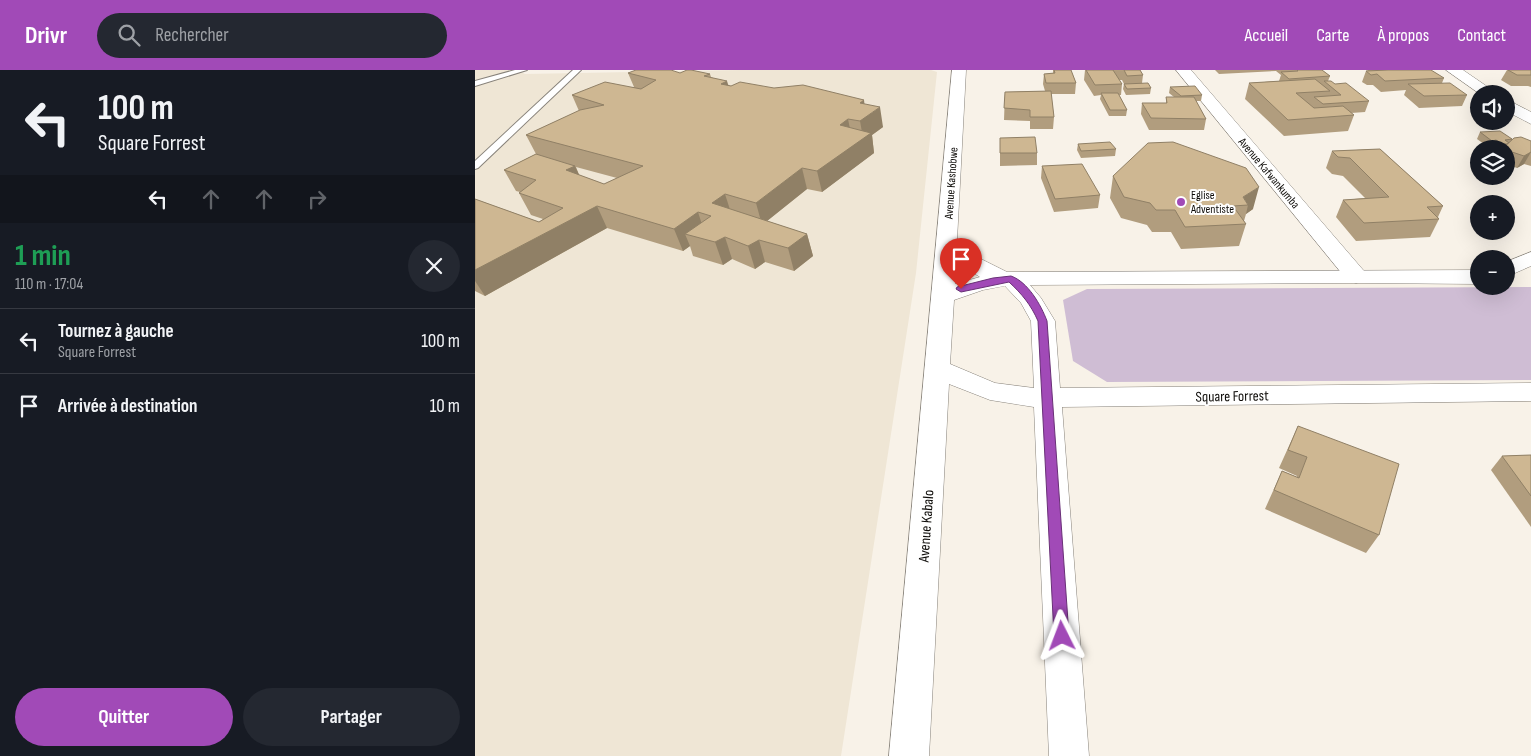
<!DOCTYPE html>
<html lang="fr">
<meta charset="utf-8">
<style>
:root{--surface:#171b24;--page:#242831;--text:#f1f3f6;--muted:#9ea1a6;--line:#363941;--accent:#a14ab7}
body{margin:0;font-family:"Sofia Sans Condensed",sans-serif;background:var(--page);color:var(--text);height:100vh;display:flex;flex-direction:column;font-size:19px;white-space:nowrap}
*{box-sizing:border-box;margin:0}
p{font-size:16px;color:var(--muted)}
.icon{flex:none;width:28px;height:28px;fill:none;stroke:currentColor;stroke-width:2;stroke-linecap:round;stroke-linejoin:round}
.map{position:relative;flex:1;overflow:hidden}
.side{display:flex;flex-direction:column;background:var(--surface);width:475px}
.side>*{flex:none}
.guide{background:#171b24;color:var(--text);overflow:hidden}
.controls{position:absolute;left:995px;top:15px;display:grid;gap:10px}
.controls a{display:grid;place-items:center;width:45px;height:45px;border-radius:50%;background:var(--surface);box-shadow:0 5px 20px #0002;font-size:25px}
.pin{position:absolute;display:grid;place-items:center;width:42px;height:42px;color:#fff;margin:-51px -21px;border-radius:50% 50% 50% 0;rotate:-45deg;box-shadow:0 0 5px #0007}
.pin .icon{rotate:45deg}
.me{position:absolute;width:55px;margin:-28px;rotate:357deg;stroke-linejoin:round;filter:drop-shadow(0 0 4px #0008)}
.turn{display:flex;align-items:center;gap:18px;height:105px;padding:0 15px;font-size:22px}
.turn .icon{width:65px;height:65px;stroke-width:2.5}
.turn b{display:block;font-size:35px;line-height:42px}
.lanes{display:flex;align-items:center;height:48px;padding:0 15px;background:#0003;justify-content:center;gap:25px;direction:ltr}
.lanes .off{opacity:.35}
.round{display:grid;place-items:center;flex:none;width:52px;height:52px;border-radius:26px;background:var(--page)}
.summary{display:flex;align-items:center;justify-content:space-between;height:85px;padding:0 15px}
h1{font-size:30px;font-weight:700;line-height:38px;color:#1e9e55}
.button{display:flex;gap:10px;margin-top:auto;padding:10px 15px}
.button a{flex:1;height:58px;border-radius:30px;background:var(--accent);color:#fff;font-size:20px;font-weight:700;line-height:58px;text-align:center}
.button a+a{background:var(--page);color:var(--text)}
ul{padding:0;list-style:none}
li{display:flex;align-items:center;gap:15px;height:65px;padding:0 15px;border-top:1px solid var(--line)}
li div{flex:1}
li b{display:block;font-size:19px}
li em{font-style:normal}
header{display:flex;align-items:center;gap:30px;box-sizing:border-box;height:70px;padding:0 25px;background:var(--accent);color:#fff}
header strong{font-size:24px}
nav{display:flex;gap:28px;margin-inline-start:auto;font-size:18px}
.search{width:350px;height:45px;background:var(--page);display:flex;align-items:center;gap:12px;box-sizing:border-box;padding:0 18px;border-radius:28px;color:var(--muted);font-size:19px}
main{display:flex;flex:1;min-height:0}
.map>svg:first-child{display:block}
</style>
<header>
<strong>Drivr</strong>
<div class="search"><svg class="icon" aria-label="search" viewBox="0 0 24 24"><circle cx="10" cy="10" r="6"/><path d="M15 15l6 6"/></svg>Rechercher</div>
<nav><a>Accueil</a><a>Carte</a><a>À propos</a><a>Contact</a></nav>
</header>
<main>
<section class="side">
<div class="guide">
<div class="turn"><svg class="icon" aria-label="left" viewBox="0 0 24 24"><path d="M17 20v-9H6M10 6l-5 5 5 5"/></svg><div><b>100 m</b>Square Forrest</div></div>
<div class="lanes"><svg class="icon" aria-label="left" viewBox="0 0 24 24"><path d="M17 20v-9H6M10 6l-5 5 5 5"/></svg><svg class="icon off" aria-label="ahead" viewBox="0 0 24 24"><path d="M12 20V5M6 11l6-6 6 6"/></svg><svg class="icon off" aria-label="ahead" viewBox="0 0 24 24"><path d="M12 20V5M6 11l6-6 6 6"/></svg><svg class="icon off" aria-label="right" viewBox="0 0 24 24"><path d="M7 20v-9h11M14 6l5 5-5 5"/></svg></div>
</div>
<div class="summary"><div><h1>1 min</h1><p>110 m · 17:04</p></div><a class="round"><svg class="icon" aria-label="close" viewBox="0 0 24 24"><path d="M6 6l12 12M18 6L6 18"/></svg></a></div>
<ul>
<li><svg class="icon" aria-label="left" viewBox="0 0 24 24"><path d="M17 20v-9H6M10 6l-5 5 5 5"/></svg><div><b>Tournez à gauche</b><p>Square Forrest</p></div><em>100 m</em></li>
<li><svg class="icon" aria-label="arrive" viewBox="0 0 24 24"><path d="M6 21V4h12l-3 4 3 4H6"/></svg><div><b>Arrivée à destination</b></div><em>10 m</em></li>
</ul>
<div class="button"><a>Quitter</a><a>Partager</a></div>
</section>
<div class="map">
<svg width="1056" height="686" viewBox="0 0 1056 686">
<rect width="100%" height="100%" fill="#f8f2e8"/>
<path fill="#efe6d5" d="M0 0H42L50 4 264 0H456L462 2 441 203 366 686H0Z"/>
<path fill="#cfbdd4" d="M1056 217V310L632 312 598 291 588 230 612 219Z"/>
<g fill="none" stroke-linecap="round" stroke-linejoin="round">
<defs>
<g id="lane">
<path d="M40 0H52L0 16V11Z"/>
<path d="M98 0H106L3 98 0 99V91Z"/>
</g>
<path id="street" d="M701 0H716L889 201 892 206 889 211 881 213 873 211Z"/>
<g id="secondary">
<path d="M477 0H491L482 170 498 185 532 202 1004 200V214L881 213 555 215 566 228 580 251 585 318 1056 313V331L587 337 614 686H574L559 337 515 330 474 314 454 686H414ZM481 192 505 207 480 214ZM530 216 546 233 556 251 559 318 520 313 475 294 479 230 508 220Z"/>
<path d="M971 0H988L1023 24H1005Z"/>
<path d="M1031 29 1056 42V54L1031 41Z"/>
<path d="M1056 182V196L1031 207V192Z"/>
</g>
</defs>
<use href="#lane" stroke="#87827a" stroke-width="2"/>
<use href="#street" stroke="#87827a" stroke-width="1"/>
<use href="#secondary" stroke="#87827a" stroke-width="1"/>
<use href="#lane" fill="#fff" fill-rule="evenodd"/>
<use href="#street" fill="#fff" fill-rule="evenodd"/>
<use href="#secondary" fill="#fff" fill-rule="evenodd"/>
</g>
<g fill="#b19d7e" fill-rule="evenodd">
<path d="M578 0H596L601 13 600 24H576L579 47 578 59H555V51L529 50 530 22 570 21 568 14 569 4 578 3Z"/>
<path d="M610 0H665L668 5 667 13 676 18 675 24 651 25 648 19 649 14 647 10H644L647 14 646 25H644L652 40 651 46H634L625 29 626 25 619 26 609 10Z"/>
<path d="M740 0H847L855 6 853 11 894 31 890 42 876 43 879 45 873 61 809 66 770 29 774 13 804 11 806 5 801 1 744 4Z"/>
<path d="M892 0H957V1L969 8 967 13 992 25 987 36 944 38 929 25 931 20 906 22 898 15H892L887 12 891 1H893Z"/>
<path d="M1032 0H1056V17L1053 16H1036L1026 10Z"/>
<path d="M153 3H205L235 4 236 7 256 16 299 18 389 30V34L408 57 397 65 399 83 347 122 332 119 292 151 332 164 338 186 319 201 290 192 280 199 257 189 248 195 218 186 215 176 208 181 132 158 10 226 0 221V129L64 152 68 149 56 145 44 123 45 122 41 121 29 100 61 84 51 65 104 41 97 25 159 17ZM101 97 142 108 129 114 104 105Z"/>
<path d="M695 17 727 25 726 31H721L731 49 729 60H674L666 44 667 33H691V27H699L694 23Z"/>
<path d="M1005 62 1037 69 1056 71V96L1049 94 1042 98 1031 94V79H1022L1018 76 1013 77 1002 69Z"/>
<path d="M525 68 562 83V95L525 96Z"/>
<path d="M698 72 778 139 771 144 769 151 771 154 764 176 706 179 696 162H677L672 155 646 148 635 128 638 106Z"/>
<path d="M603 74 641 79 640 86 606 88 602 80Z"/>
<path d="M905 79 968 136 963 147 964 149 955 167 881 171 861 147 868 130 890 128 868 106 857 104 851 98 857 81Z"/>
<path d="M567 96 625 125 623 138 579 142 566 108Z"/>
<path d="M823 356 904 465 891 483 790 439 807 401 822 407V406L804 398Z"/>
<path d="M1056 385V457L1016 400 1027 386Z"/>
</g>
<g fill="#908066">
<path d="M252 11 258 30 246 14Z"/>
<path d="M389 30 391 47 405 37 408 57 397 65 399 83 347 122 342 101 388 68 385 51V33Z"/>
<path d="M373 49 377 69 365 55Z"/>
<path d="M1056 82 1049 94 1042 98 1049 86Z"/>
<path d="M100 96 110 117 91 100Z"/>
<path d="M327 98 332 119 287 155 281 133Z"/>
<path d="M784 117 778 139 771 144 773 135 768 127Z"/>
<path d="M250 124 257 146 237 133Z"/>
<path d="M122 136 132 158 10 226 0 211V200Z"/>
<path d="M223 142 230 164H210L215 176 208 181 199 159Z"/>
<path d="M332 164 338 186 319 201 313 178Z"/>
<path d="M250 167 257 189 248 195 240 172Z"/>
<path d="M284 170 290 192 280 199 273 176Z"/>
</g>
<g fill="#ceb792" stroke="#908066">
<path d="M161 0H196L205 3 212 0H216L235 4 229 6 252 11 246 14 256 16 265 12 299 18 328 15 389 30 385 33 405 37 385 51 373 49 365 55 396 63 342 101 327 98 281 133 250 124 237 133 332 164 313 178 284 170 273 176 250 167 240 172 210 164 236 146 223 142 199 159 122 136 0 200V129L64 152 88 138 44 123 61 110 29 100 61 84 100 96 91 100 129 114 168 96 51 65 105 40 129 35 97 25 130 12 166 19 181 10 153 3Z"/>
<path d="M579 0H596L601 13H571L569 4 580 3Z"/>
<path d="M611 0H638L647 14 620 15Z"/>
<path d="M649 0H665L668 5 652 6Z"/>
<path d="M822 0H847L855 6 814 9 806 2 823 1Z"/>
<path d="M913 0H956L969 8 910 11 902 4 896 5 891 1Z"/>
<path d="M1033 0H1056V5H1042Z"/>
<path d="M840 9 855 21 821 23 839 38 868 36 879 45 813 50 774 13Z"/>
<path d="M849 11H856L860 14 871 13 894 31 848 34 839 27 866 25Z"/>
<path d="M673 13 676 18 652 19 649 14Z"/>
<path d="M975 13 992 25 949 26 933 14Z"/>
<path d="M720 16 727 25 706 26 695 17Z"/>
<path d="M576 21 579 47H555V40L529 38 530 22Z"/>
<path d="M626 23H643L652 40H635Z"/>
<path d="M691 27H719L731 49 676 48 667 33H692Z"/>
<path d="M1025 61 1037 69 1030 70 1034 73 1032 74H1027L1021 70 1017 71 1005 62Z"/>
<path d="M560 67 562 83H525V68Z"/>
<path d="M1046 67 1056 71V82L1049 86 1031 80V79H1027L1039 68Z"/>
<path d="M635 72 641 79 606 81 603 74Z"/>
<path d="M698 72 771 98 784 117 768 127 773 135 758 136 771 154 710 157 700 140H681L675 133 649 127 638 106 673 73Z"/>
<path d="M905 79 968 136 952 137 964 149 889 153 868 130 914 127 875 88 863 87 857 81Z"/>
<path d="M607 94 625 125 580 129 567 96Z"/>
<path d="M823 356 924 394 904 465 799 420 807 401 824 408 832 387 813 380Z"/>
<path d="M1056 385V426L1027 386Z"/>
</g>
<path fill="#a14ab7" stroke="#693077" d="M536 206C553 212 566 235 572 251L594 566 592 572 587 574 582 572 579 566 563 251C556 235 547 224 534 212L486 222 481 219 482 217 518 208Z"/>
<circle fill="#a14ab7" stroke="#fff" stroke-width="2" cx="706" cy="132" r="5"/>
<g text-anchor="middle" stroke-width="4" stroke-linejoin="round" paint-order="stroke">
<g font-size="12" fill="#0e0c09" stroke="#fff">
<text transform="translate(794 103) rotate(50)" y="4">Avenue Kafwankumba</text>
<text transform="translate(476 113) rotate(-86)" y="4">Avenue Kashobwe</text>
</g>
<g font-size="12" fill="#0e0c09" stroke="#fff" text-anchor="start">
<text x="716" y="129">Eglise<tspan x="716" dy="14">Adventiste</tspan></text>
</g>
<g font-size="15" fill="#0e0c09" stroke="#fff">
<text transform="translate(757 326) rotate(-1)" y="5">Square Forrest</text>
<text transform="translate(451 456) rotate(-86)" y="5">Avenue Kabalo</text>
</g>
</g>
</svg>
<div class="controls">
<a><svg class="icon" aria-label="sound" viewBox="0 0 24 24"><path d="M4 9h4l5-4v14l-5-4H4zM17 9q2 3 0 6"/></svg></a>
<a><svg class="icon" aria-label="layers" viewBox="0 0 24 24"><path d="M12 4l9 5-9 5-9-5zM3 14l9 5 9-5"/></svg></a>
<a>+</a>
<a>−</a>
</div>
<div class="pin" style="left:486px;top:219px;background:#d93025"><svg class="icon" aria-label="arrive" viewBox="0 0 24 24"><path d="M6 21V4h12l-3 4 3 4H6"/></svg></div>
<svg class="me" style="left:587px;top:566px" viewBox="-20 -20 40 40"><path d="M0-17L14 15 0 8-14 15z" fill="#a14ab7" stroke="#fff" stroke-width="4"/></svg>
</div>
</main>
